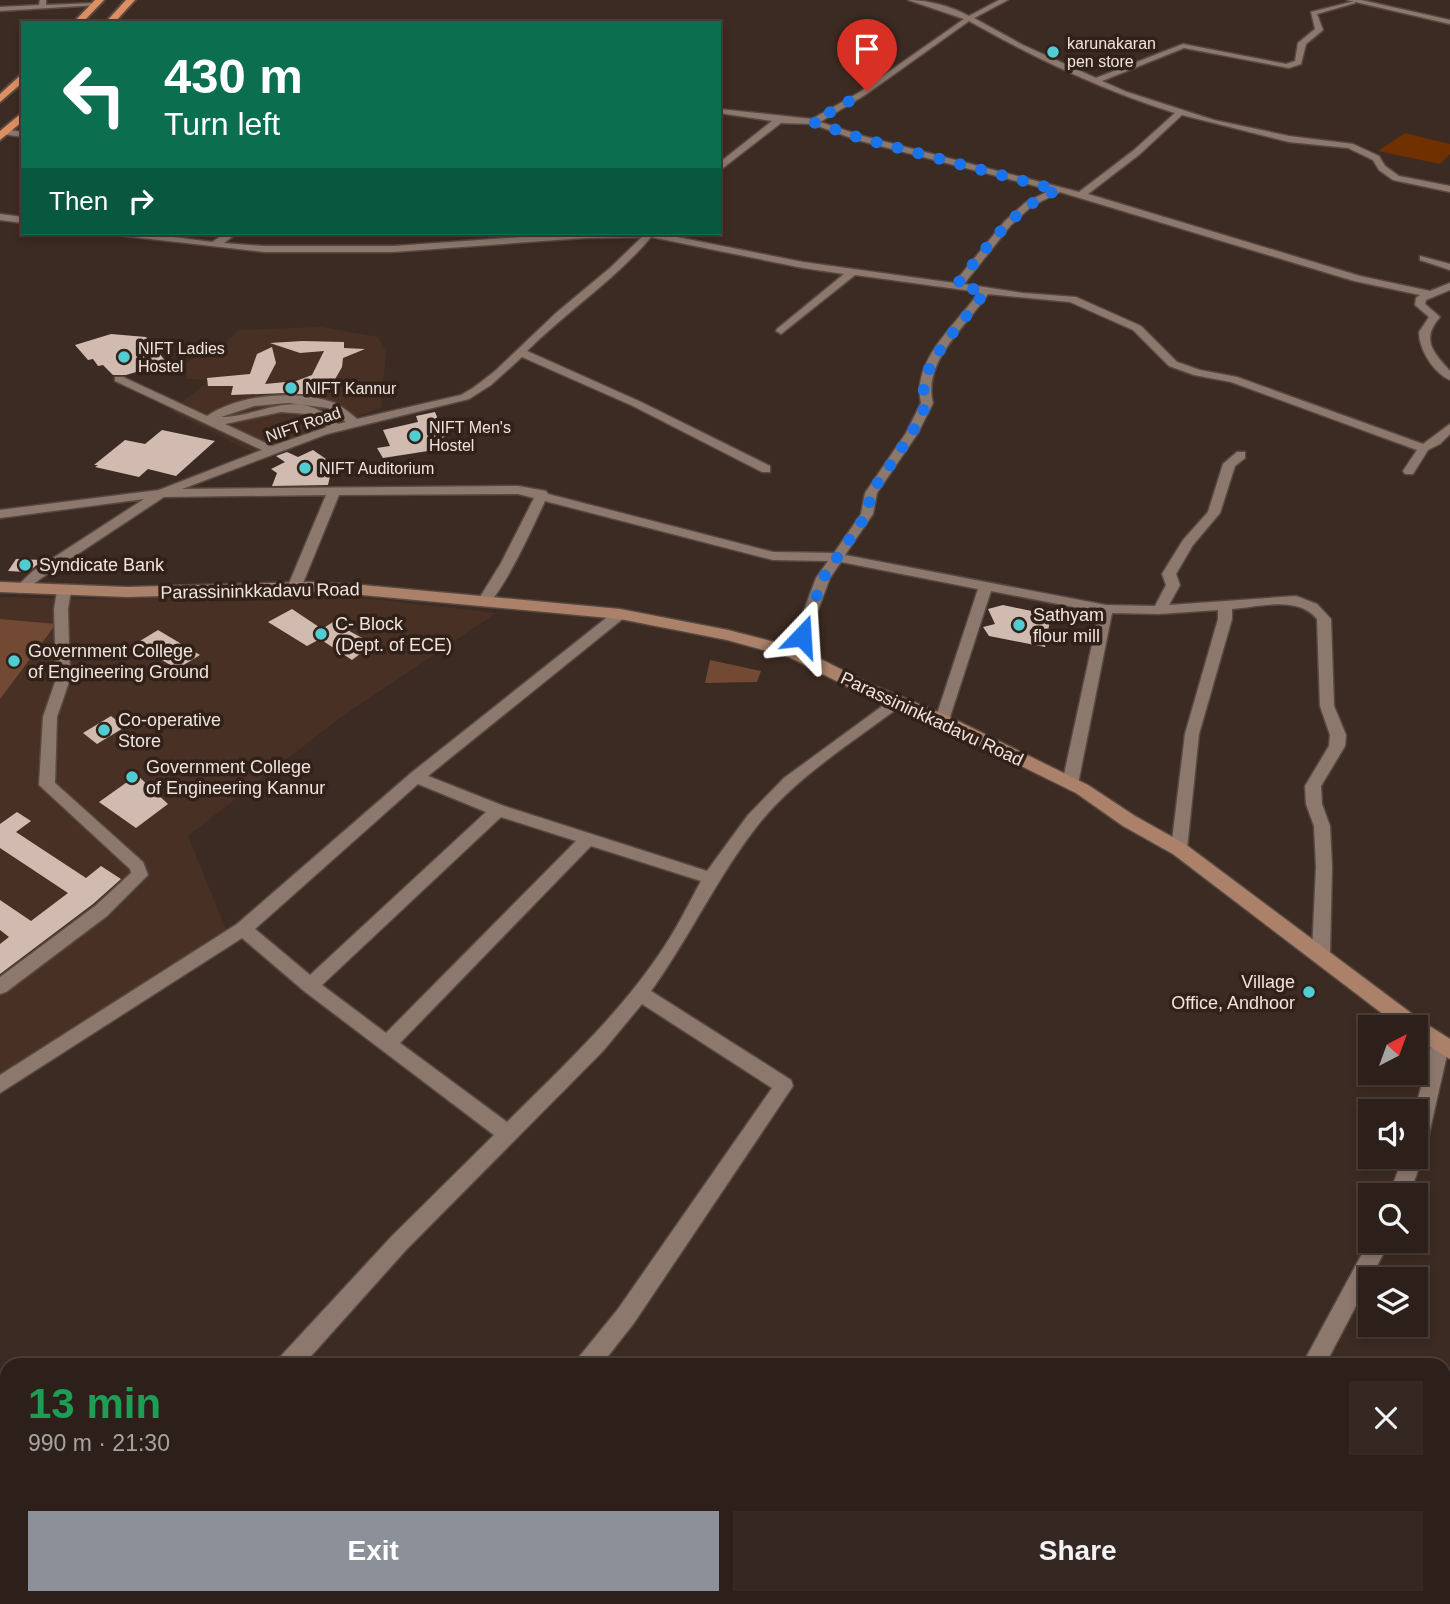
<!DOCTYPE html>
<meta charset="utf-8">
<style>
:root{--surface:#2d201a;--page:#352823;--text:#f1f3f6;--muted:#a7a3a2;--line:#483e39;--accent:#8c9099}
body{margin:0;font-family:Helvetica,sans-serif;background:var(--page);color:var(--text);height:100vh;display:flex;flex-direction:column;font-size:26px;white-space:nowrap}
*{box-sizing:border-box;margin:0}
p{font-size:23px;color:var(--muted)}
.icon{flex:none;width:38px;height:38px;fill:none;stroke:currentColor;stroke-width:2;stroke-linecap:round;stroke-linejoin:round}
.map{position:relative;flex:1;overflow:hidden}
.drawer{position:absolute;left:0px;top:1358px;width:1451px;height:247px;display:flex;flex-direction:column;background:var(--surface);border-radius:21px 21px 0 0;box-shadow:0 4px 10px #0003,0 0 0 2px var(--line)}
.drawer>*{flex:none}
.top-card{position:absolute;left:21px;top:21px;width:700px;height:214px;border-radius:0px;box-shadow:0 4px 10px #0003,0 0 0 2px var(--line);background:#0b6e4f;color:#fff;overflow:hidden}
.needle{width:46px;rotate:41deg}
.controls{position:absolute;left:1358px;top:1015px;display:grid;gap:14px}
.controls a{display:grid;place-items:center;width:70px;height:70px;border-radius:0px;background:var(--surface);box-shadow:0 4px 10px #0003,0 0 0 2px var(--line);font-size:35px}
.pin{position:absolute;display:grid;place-items:center;width:60px;height:60px;color:#fff;margin:-72px -30px;border-radius:50% 50% 50% 0;rotate:-45deg;box-shadow:0 0 7px #0007}
.pin .icon{rotate:45deg}
.me{position:absolute;width:77px;margin:-38px;rotate:20deg;stroke-linejoin:round;filter:drop-shadow(0 0 5px #0008)}
.turn{display:flex;align-items:center;gap:24px;height:147px;padding:0 28px;font-size:32px}
.turn .icon{width:91px;height:91px;stroke-width:2.5}
.turn b{display:block;font-size:49px;line-height:60px}
.then{display:flex;align-items:center;height:66px;padding:0 28px;background:#0003;gap:14px;font-size:26px}
.round{display:grid;place-items:center;flex:none;width:74px;height:74px;border-radius:0px;background:var(--page)}
.headline{display:flex;align-items:center;justify-content:space-between;height:119px;padding:0 28px}
h1{font-size:42px;font-weight:800;line-height:52px;color:#1e9e55}
.action{display:flex;gap:14px;margin-top:auto;padding:14px 28px}
.action a{flex:1;height:80px;border-radius:0px;background:var(--accent);color:#fff;font-size:28px;font-weight:800;line-height:80px;text-align:center}
.action a+a{background:var(--page);color:var(--text)}
.map>svg:first-child{display:block}
</style>
<div class="map">
<svg width="1450" height="1604" viewBox="0 0 1450 1604">
<rect width="100%" height="100%" fill="#3c2b22"/>
<g fill="#483124">
<path d="M322 327 378 337 386 352 381 408 252 452 171 411 210 380 187 379 185 364 207 349 219 350 238 330Z"/>
<path d="M271 595 382 600 496 613 341 717 188 836 226 929 0 1076V597L72 599Z"/>
</g>
<g fill="#724a34">
<path d="M0 619 56 624 0 699Z"/>
<path d="M710 660 761 671 757 682 705 683Z"/>
</g>
<path fill="#703000" d="M1405 133 1450 144V154L1440 164 1378 151Z"/>
<g fill="#d1bbb0">
<path d="M111 334 146 337 167 363 126 375H113L103 365 98 366 93 359 88 360 75 345Z"/>
<path d="M302 341 344 342V348L365 349 343 358 342 367 325 397 287 393 231 395 233 386H208L207 378 250 374 257 354 272 347 276 363 265 384 296 381 312 375 324 351 300 353 270 343Z"/>
<path d="M435 412 445 436 428 451 383 458 377 448 390 446 383 430 418 422 416 416Z"/>
<path d="M162 430 215 441 176 476 148 469 139 477 95 467 98 465H94L125 440 145 444Z"/>
<path d="M313 450 339 468 331 472 328 485 272 486 277 473 271 469 285 462 276 456 287 452 298 457Z"/>
<path d="M16 559 43 560 28 572 8 571Z"/>
<path d="M1003 605 1051 615 1045 647 989 636 983 627 995 624 988 609Z"/>
<path d="M292 609 322 629 333 622 373 644 352 660 320 639 307 646 268 622Z"/>
<path d="M158 630 200 655 177 669 135 644Z"/>
<path d="M111 716 125 727 97 744 83 733Z"/>
<path d="M137 775 168 804 136 828 99 802Z"/>
<path d="M17 812 31 821 16 832 86 878 101 866 121 879 93 904 0 974V944L9 937 0 930V900L31 921 68 893 0 848V824Z"/>
</g>
<g fill="none" stroke-linecap="round" stroke-linejoin="round">
<defs>
<g id="minor">
<path d="M40 0H46V5L95 3 98 5 0 11V7L39 5Z"/>
<path d="M908 0C927 0 951 6 969 16L999 0H1008L974 18 1023 45 1096 78 1183 44 1286 64 1295 61 1298 43 1315 29 1311 12 1355 1V3L1317 14 1323 30 1306 44 1301 64 1289 68 1184 48 1102 81 1127 92 1214 120 1289 136 1353 144 1379 156 1385 166 1399 176 1450 186V192L1393 180 1379 170 1373 160 1348 148 1289 142 1182 115 1140 154 1088 194 1360 276 1430 291 1450 283V290L1426 300 1425 304 1440 317C1421 339 1432 351 1450 371V380C1434 373 1419 350 1419 332L1429 317 1415 305 1416 298 1420 295 1354 281 1060 192 1032 206 1011 225 964 284 1023 293 1076 297 1141 326 1177 362 1200 370 1237 377 1423 444 1450 424V434L1440 444 1428 450 1413 474H1405L1403 471 1417 450 1231 382 1194 375 1169 366 1133 330 1070 302 988 294C967 326 922 361 933 403L918 433 877 493 873 514 845 555 1106 605 1155 606 1166 585 1162 574 1183 540 1208 512 1223 464 1237 452H1245V458L1235 466 1220 513 1193 545 1176 574 1180 585 1169 605 1296 596 1317 604 1331 619 1334 706 1346 735 1345 746 1321 786 1322 804 1330 826 1332 867 1330 953 1327 958 1321 960 1315 958 1312 953 1316 867 1314 826 1306 804 1305 786 1329 746 1330 735 1320 706 1317 619C1298 595 1259 607 1232 609V619L1199 734 1187 849 1185 853H1173L1171 849 1185 734 1218 619V610L1159 614 1112 613 1078 784 1070 790 1062 784 1099 612 991 591 949 720 942 725 935 720 978 589 841 562 830 578 802 653 795 658 788 653 816 578 828 561 773 560 545 501C536 520 500 601 484 606L479 605 477 602 501 563 534 498 518 494 339 495 301 588 294 592 287 588 326 495 164 497 43 577 21 593 14 589 33 571 144 499 0 518V510L159 490 262 450 115 381V377H123L207 416C240 394 298 389 335 403 343 407 350 413 357 419L461 395 473 388 494 372 556 313 610 268 642 237 585 238 393 252H264L124 236 119 233H143L212 242 226 233H237L224 243 264 246H393L577 233H657L803 262 954 283 1005 221 1026 202 1051 190 857 140 812 124 781 123 719 171V163L772 121 719 113V109L812 119 860 92 964 19ZM969 21C1036 59 1102 90 1175 113L1134 150 1079 192 863 136 820 122 865 95ZM651 237 803 268 844 274 777 329 776 331 781 334 855 275 979 292C957 324 911 360 921 403L906 433 865 493 861 514 834 553 773 552 548 494 546 491 518 486 182 489 327 434 469 399 491 385 522 357 633 406 762 472H770V466L641 402 527 351C567 311 615 280 651 237ZM288 403 328 408 346 422 338 424C297 384 263 417 221 417L254 406ZM281 412 308 414 327 427 272 446 225 424Z"/>
<path d="M5 129 23 132V137L2 134V130Z"/>
<path d="M0 214 23 217V223L0 220Z"/>
<path d="M1420 256 1450 264V270L1420 260Z"/>
<path d="M64 587 71 591 68 609 70 679 57 717 55 783 143 862 148 875 107 916 6 992 0 994V977L95 906 131 873 130 869 39 785 43 717 56 679 54 609 57 591Z"/>
<path d="M620 610 625 611 627 614 625 617 428 776 504 806 707 871 748 815 784 778 892 699H902L904 702 902 705C853 742 797 776 758 825 717 877 690 937 651 991L791 1080 793 1086 634 1323 601 1365H576L579 1357 618 1309 772 1088 642 1004 603 1051 406 1250 303 1365H277L280 1357 392 1236 494 1135 304 991 242 938 0 1093V1075L237 924 411 773 615 611ZM418 784 486 812 310 975 255 929ZM501 817 576 841 386 1033 322 985ZM591 846 701 881C689 903 678 926 664 947 621 1013 562 1067 507 1122L400 1043Z"/>
<path d="M1440 1038 1447 1041 1449 1046 1426 1147 1421 1154 1423 1157 1409 1195H1389L1403 1157H1416L1415 1111 1431 1046 1433 1041Z"/>
<path d="M1370 1239V1241H1390L1325 1365H1302Z"/>
<path d="M1444 1429 1450 1431V1453L1444 1451Z"/>
<path d="M54 1598H81L79 1604H52Z"/>
<path d="M297 1598H338L339 1604H295Z"/>
<path d="M1216 1598H1240L1242 1604H1218Z"/>
</g>
<path id="tertiary" d="M1347 0H1361L1450 20V24Z"/>
<path id="secondary" d="M0 582 127 587 311 582 362 585 620 609 728 630 801 649 870 684 948 716 1088 785 1135 816 1185 844 1423 1022 1450 1039V1059L1416 1038V1027H1400L1173 854 1123 826 1076 793 936 724 858 692 789 657 727 640 620 619 362 595 311 592 127 597 0 592Z"/>
<g id="trunk">
<path d="M95 0H104L82 23H73Z"/>
<path d="M126 0H135L114 23H105Z"/>
<path d="M23 73V82L0 102V94Z"/>
<path d="M23 112V121L0 140V131Z"/>
</g>
</defs>
<use href="#minor" stroke="#574942" stroke-width="3"/>
<use href="#tertiary" stroke="#574942" stroke-width="3"/>
<use href="#secondary" stroke="#574942" stroke-width="3"/>
<use href="#trunk" stroke="#574942" stroke-width="4"/>
<use href="#minor" fill="#8c786d" fill-rule="evenodd"/>
<use href="#tertiary" fill="#8c786d" fill-rule="evenodd"/>
<use href="#secondary" fill="#ab8169" fill-rule="evenodd"/>
<use href="#trunk" fill="#de8f62" fill-rule="evenodd"/>
</g>
<g fill="none" stroke-linecap="round" stroke-linejoin="round">
<path stroke="#1a73e8" stroke-width="12" stroke-dasharray="0 21.6" d="M802 636 823 578 867 514 871 493 912 433 927 403C909 371 970 317 985 291L957 286 960 280C989 246 1014 206 1058 190L860 138 813 122 867 91"/>
</g>
<g fill="#51ccd2" stroke="#312118" stroke-width="2.5">
<circle cx="1053" cy="52" r="7"/>
<circle cx="124" cy="357" r="7"/>
<circle cx="291" cy="388" r="7"/>
<circle cx="415" cy="436" r="7"/>
<circle cx="305" cy="468" r="7"/>
<circle cx="25" cy="565" r="7"/>
<circle cx="1019" cy="625" r="7"/>
<circle cx="321" cy="634" r="7"/>
<circle cx="14" cy="661" r="7"/>
<circle cx="104" cy="730" r="7"/>
<circle cx="132" cy="777" r="7"/>
<circle cx="1309" cy="992" r="7"/>
</g>
<g text-anchor="middle" stroke-width="7" stroke-linejoin="round" paint-order="stroke">
<g font-size="16" fill="#efe4de" stroke="#312118" text-anchor="start">
<text x="1067" y="49">karunakaran<tspan x="1067" dy="18">pen store</tspan></text>
<text x="138" y="354">NIFT Ladies<tspan x="138" dy="18">Hostel</tspan></text>
<text x="305" y="394">NIFT Kannur</text>
<text x="429" y="433">NIFT Men's<tspan x="429" dy="18">Hostel</tspan></text>
<text x="319" y="474">NIFT Auditorium</text>
</g>
<g font-size="16" fill="#efe4de" stroke="#312118">
<text transform="translate(303 424) rotate(-19)" y="6">NIFT Road</text>
</g>
<g font-size="18" fill="#efe4de" stroke="#312118" text-anchor="start">
<text x="39" y="571">Syndicate Bank</text>
<text x="1033" y="621">Sathyam<tspan x="1033" dy="21">flour mill</tspan></text>
<text x="335" y="630">C- Block<tspan x="335" dy="21">(Dept. of ECE)</tspan></text>
<text x="28" y="657">Government College<tspan x="28" dy="21">of Engineering Ground</tspan></text>
<text x="118" y="726">Co-operative<tspan x="118" dy="21">Store</tspan></text>
<text x="146" y="773">Government College<tspan x="146" dy="21">of Engineering Kannur</tspan></text>
<text x="1295" y="988" text-anchor="end">Village<tspan x="1295" dy="21">Office, Andhoor</tspan></text>
</g>
<g font-size="18" fill="#efe4de" stroke="#312118">
<text transform="translate(260 591) rotate(-1)" y="6">Parassininkkadavu Road</text>
<text transform="translate(932 719) rotate(25)" y="6">Parassininkkadavu Road</text>
</g>
</g>
</svg>
<div class="controls">
<a><svg class="needle" viewBox="-14 -14 28 28"><path d="M0-13l5 13h-10z" fill="#e53935"/><path d="M0 13l5-13h-10z" fill="#a7a3a2"/></svg></a>
<a><svg class="icon" aria-label="sound" viewBox="0 0 24 24"><path d="M4 9h4l5-4v14l-5-4H4zM17 9q2 3 0 6"/></svg></a>
<a><svg class="icon" aria-label="search" viewBox="0 0 24 24"><circle cx="10" cy="10" r="6"/><path d="M15 15l6 6"/></svg></a>
<a><svg class="icon" aria-label="layers" viewBox="0 0 24 24"><path d="M12 4l9 5-9 5-9-5zM3 14l9 5 9-5"/></svg></a>
</div>
<div class="pin" style="left:867px;top:91px;background:#d93025"><svg class="icon" aria-label="arrive" viewBox="0 0 24 24"><path d="M6 21V4h12l-3 4 3 4H6"/></svg></div>
<svg class="me" style="left:802px;top:636px" viewBox="-20 -20 40 40"><path d="M0-17L14 15 0 8-14 15z" fill="#1a73e8" stroke="#fff" stroke-width="4"/></svg>
<div class="top-card">
<div class="turn"><svg class="icon" aria-label="left" viewBox="0 0 24 24"><path d="M17 20v-9H6M10 6l-5 5 5 5"/></svg><div><b>430 m</b>Turn left</div></div>
<div class="then">Then<svg class="icon" aria-label="right" viewBox="0 0 24 24"><path d="M7 20v-9h11M14 6l5 5-5 5"/></svg></div>
</div>
<section class="drawer">
<div class="headline"><div><h1>13 min</h1><p>990 m · 21:30</p></div><a class="round"><svg class="icon" aria-label="close" viewBox="0 0 24 24"><path d="M6 6l12 12M18 6L6 18"/></svg></a></div>
<div class="action"><a>Exit</a><a>Share</a></div>
</section>
</div>
